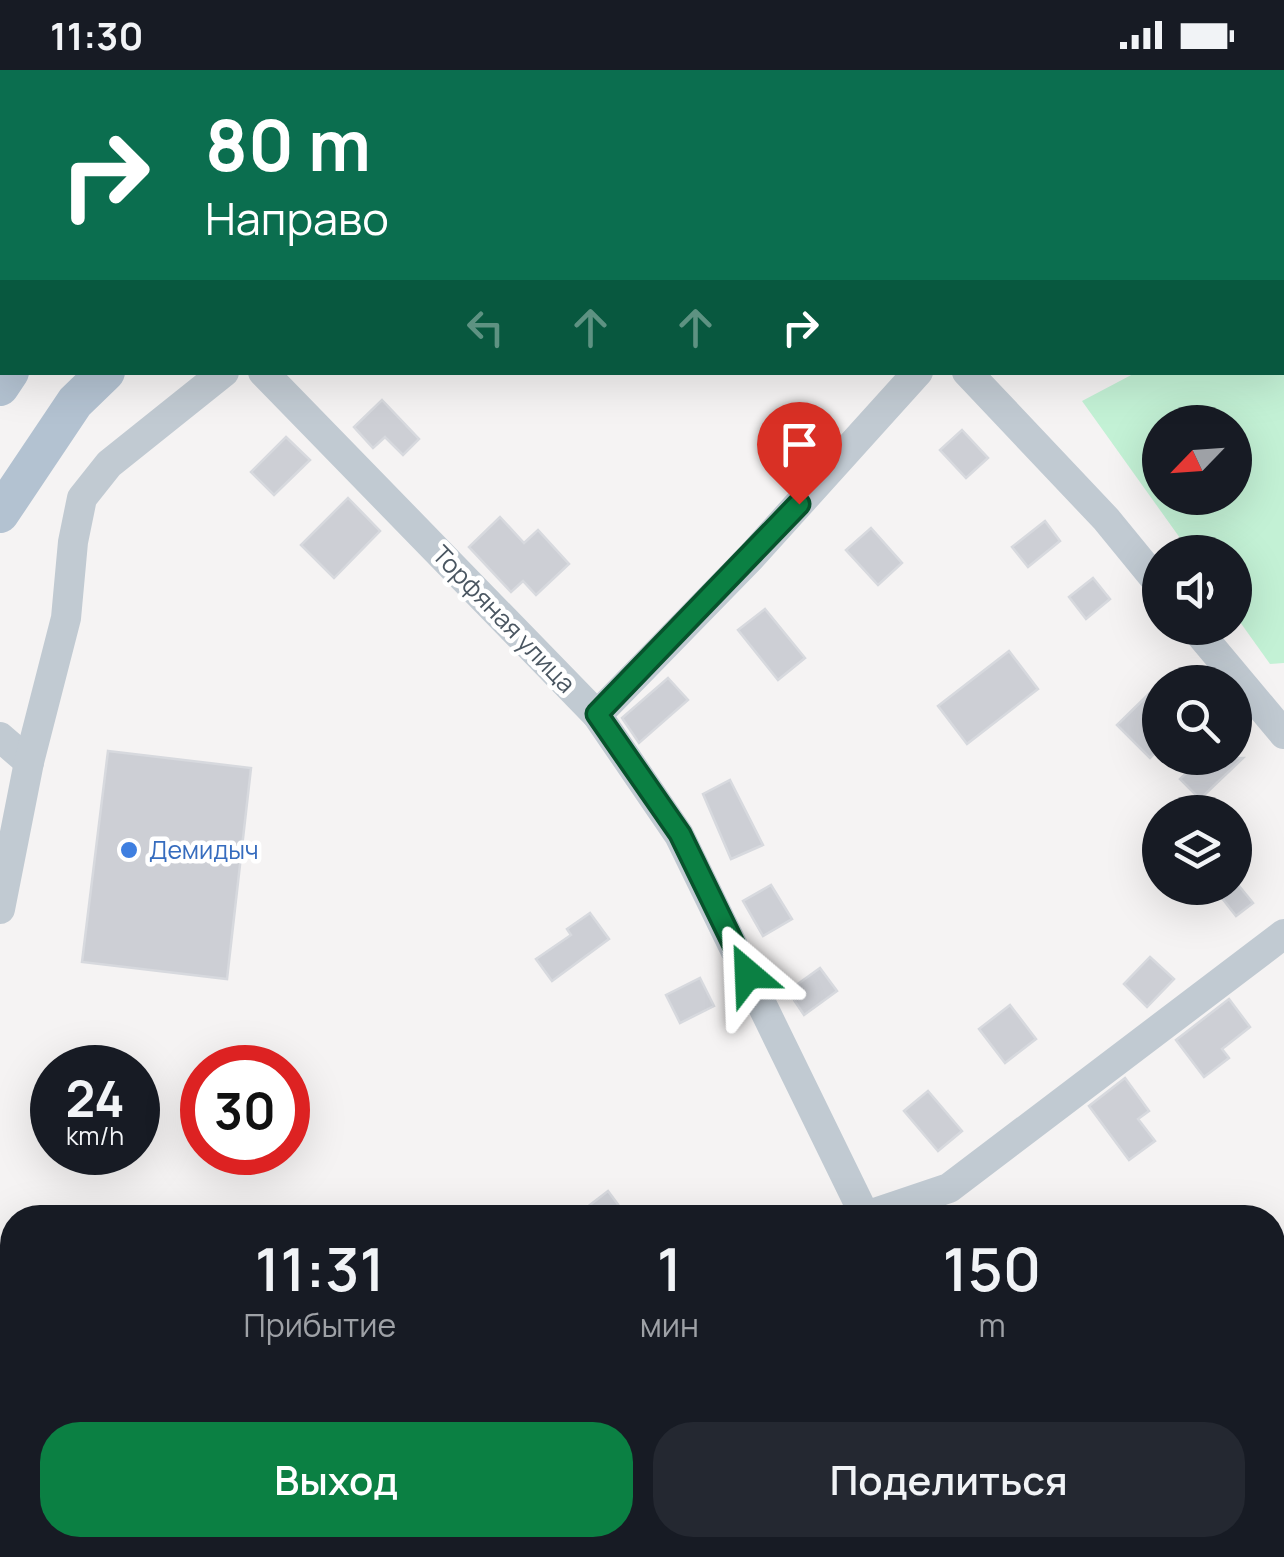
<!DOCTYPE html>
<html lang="ru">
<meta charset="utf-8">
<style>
:root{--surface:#171b24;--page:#242831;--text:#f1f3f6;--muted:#9ea1a6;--accent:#0b8043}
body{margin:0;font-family:Manrope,sans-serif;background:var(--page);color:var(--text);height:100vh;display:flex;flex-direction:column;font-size:38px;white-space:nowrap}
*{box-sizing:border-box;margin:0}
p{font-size:32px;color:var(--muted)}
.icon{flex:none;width:55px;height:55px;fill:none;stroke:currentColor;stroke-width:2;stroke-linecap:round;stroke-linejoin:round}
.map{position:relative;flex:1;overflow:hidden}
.sheet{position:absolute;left:0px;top:1135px;width:1285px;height:352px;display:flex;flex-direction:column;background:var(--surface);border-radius:40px 40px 0 0;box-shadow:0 10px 40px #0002}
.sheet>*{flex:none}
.hud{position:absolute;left:0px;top:0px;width:1285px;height:305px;box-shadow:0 10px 40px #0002;background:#0b6e4f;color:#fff;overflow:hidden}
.needle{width:65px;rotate:245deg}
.fabs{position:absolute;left:1142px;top:335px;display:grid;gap:20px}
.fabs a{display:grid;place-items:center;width:110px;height:110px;border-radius:50%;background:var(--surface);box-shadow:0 10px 40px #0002;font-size:50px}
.speed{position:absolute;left:30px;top:975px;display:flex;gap:20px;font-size:50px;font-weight:700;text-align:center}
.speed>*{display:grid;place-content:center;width:130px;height:130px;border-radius:50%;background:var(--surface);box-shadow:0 10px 40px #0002;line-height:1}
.speed small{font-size:25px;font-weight:400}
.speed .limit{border:15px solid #d22;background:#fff;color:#111}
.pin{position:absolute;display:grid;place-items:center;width:85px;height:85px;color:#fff;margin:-102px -42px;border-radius:50% 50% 50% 0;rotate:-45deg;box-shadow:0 0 10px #0007}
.pin .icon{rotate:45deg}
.me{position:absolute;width:110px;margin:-55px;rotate:334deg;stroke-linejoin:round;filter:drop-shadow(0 0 8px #0008)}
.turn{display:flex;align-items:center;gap:35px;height:210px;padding:0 40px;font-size:45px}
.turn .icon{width:130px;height:130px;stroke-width:2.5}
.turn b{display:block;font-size:70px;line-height:85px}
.lanes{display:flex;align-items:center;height:95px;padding:0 40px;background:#0003;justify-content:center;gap:50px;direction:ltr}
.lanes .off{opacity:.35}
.eta{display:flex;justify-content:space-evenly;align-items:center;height:170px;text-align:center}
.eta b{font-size:60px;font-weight:600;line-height:70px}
.primary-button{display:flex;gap:20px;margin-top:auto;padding:20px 40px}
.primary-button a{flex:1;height:115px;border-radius:40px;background:var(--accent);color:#fff;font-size:40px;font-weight:600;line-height:115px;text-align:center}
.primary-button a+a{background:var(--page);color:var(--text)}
.status{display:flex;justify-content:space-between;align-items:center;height:70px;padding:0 50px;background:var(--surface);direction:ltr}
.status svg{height:28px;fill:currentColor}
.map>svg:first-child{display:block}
</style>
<div class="status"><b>11:30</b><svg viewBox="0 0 49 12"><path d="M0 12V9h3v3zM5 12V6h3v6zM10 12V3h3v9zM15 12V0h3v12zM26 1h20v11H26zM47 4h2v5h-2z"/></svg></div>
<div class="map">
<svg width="1284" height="1487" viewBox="0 0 1284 1487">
<rect width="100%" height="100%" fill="#f5f3f3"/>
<g fill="#c3f1d5" fill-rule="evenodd">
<path d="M1284 222V593L1270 594 1235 545V482H1190L1082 331 1135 303 1282 302ZM1160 352H1235V428H1160Z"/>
<path d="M482 1475H653L655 1487H479Z"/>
</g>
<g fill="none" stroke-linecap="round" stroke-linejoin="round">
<g stroke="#90daee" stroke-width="8">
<path d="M0 1256 12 1255"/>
<path d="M1272 1357H1284"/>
</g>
</g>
<g fill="#cdcfd5" stroke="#d7d9de" stroke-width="2.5">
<path d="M382 330 419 369 403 385 385 367 373 378 354 357Z"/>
<path d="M962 360 988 388 966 408 940 380Z"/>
<path d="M286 367 310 390 274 425 251 402Z"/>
<path d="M348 428 380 461 334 508 301 475Z"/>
<path d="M500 447 524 473 538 460 569 494 536 525 523 511 511 522 469 477Z"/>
<path d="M1045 451 1060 471 1028 497 1012 477Z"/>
<path d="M871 458 902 493 878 515 846 480Z"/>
<path d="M1093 508 1110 529 1086 549 1069 527Z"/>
<path d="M765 539 805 588 778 610 738 560Z"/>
<path d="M1009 581 1038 619 967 674 938 636Z"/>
<path d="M668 608 688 630 639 673 622 648Z"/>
<path d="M1160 613V678L1150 688 1117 655Z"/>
<path d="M108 681 251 698 227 909 82 892Z"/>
<path d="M1202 688H1243L1200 729 1180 709Z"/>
<path d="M730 710 763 775 731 789 703 724Z"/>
<path d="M1235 811 1253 833 1236 846 1218 823 1225 818H1235Z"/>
<path d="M771 815 792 849 763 866 743 831Z"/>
<path d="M590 843 609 869 552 911 536 889 571 865 567 859Z"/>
<path d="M1150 887 1174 909 1147 937 1124 914Z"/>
<path d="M820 898 837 921 804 945 788 921Z"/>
<path d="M700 908 714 936 680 953 666 925Z"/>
<path d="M1229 929 1250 957 1222 979 1229 988 1204 1007 1176 970Z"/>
<path d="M1010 935 1036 969 1005 993 979 959Z"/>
<path d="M1125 1008 1149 1041 1138 1049 1155 1071 1129 1090 1089 1036Z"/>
<path d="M928 1021 962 1061 938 1081 904 1041Z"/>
<path d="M608 1121 628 1148H573Z"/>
</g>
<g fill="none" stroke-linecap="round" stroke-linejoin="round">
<g stroke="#c1cad2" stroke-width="30">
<path d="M687 0 689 2"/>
<path d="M237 2 240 0"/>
<path d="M823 2 826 0"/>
<path d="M0 73 2 76"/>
<path d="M263 302 597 645 679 765 866 1148"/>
<path d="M967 302 1106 449 1160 515"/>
<path d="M1195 558 1284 664"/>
<path d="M597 645 751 487 918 302"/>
<path d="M0 667 29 692"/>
<path d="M0 839 29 692 66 548 73 472 82 428 109 394 224 302"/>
<path d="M866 1146 949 1118 1284 864"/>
<path d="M0 1302H12"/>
<path d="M1272 1464 1284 1468"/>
<path d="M1096 1475V1487"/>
<path d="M864 1487V1475"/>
</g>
<g stroke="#b3c2d1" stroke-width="38">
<path d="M356 2 359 0"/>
<path d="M463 2 466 0"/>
<path d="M0 317 10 302"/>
<path d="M0 444 75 332 106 302"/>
</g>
</g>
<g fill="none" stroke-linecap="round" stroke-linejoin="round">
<defs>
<path id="route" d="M748 904 680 764 597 644 799 434"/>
</defs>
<use href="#route" stroke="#07532c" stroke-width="25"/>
<use href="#route" stroke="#0b8043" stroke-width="18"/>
</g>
<circle fill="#3f7fe0" stroke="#fff" stroke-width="4" cx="129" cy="780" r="10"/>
<g text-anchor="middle" stroke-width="9" stroke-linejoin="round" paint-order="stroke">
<g font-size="25" fill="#4a5661" stroke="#fff">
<text transform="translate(504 549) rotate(46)" y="9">Торфяная улица</text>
</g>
<g font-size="25" fill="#366cbe" stroke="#fff" text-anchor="start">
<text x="149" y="789">Демидыч</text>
</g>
</g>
</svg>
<div class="fabs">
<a><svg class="needle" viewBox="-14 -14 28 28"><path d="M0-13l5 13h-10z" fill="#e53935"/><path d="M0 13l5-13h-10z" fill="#9ea1a6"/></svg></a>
<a><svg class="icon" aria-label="sound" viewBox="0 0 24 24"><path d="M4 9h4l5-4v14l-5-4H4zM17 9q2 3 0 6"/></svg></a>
<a><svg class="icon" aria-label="search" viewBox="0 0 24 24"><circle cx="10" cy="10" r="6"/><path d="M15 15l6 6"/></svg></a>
<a><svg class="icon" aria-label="layers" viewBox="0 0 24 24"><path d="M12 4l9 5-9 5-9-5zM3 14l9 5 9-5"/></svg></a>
</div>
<div class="speed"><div>24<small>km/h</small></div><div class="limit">30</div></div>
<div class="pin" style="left:799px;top:434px;background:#d93025"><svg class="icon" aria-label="arrive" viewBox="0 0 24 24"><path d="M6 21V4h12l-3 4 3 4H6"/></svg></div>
<svg class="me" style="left:748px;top:904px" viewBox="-20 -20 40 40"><path d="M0-17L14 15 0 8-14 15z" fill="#0b8043" stroke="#fff" stroke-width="4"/></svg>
<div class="hud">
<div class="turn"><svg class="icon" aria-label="right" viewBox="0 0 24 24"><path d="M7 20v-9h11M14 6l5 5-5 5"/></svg><div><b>80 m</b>Направо</div></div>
<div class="lanes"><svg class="icon off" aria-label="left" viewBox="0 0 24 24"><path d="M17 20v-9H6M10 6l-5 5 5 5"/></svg><svg class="icon off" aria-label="ahead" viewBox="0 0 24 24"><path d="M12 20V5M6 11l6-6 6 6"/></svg><svg class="icon off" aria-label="ahead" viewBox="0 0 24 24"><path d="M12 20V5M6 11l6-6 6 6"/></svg><svg class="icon" aria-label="right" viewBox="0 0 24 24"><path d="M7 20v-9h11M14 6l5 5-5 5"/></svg></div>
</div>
<section class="sheet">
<div class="eta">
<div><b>11:31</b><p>Прибытие</p></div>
<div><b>1</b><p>мин</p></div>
<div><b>150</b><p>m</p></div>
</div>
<div class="primary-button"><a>Выход</a><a>Поделиться</a></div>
</section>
</div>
